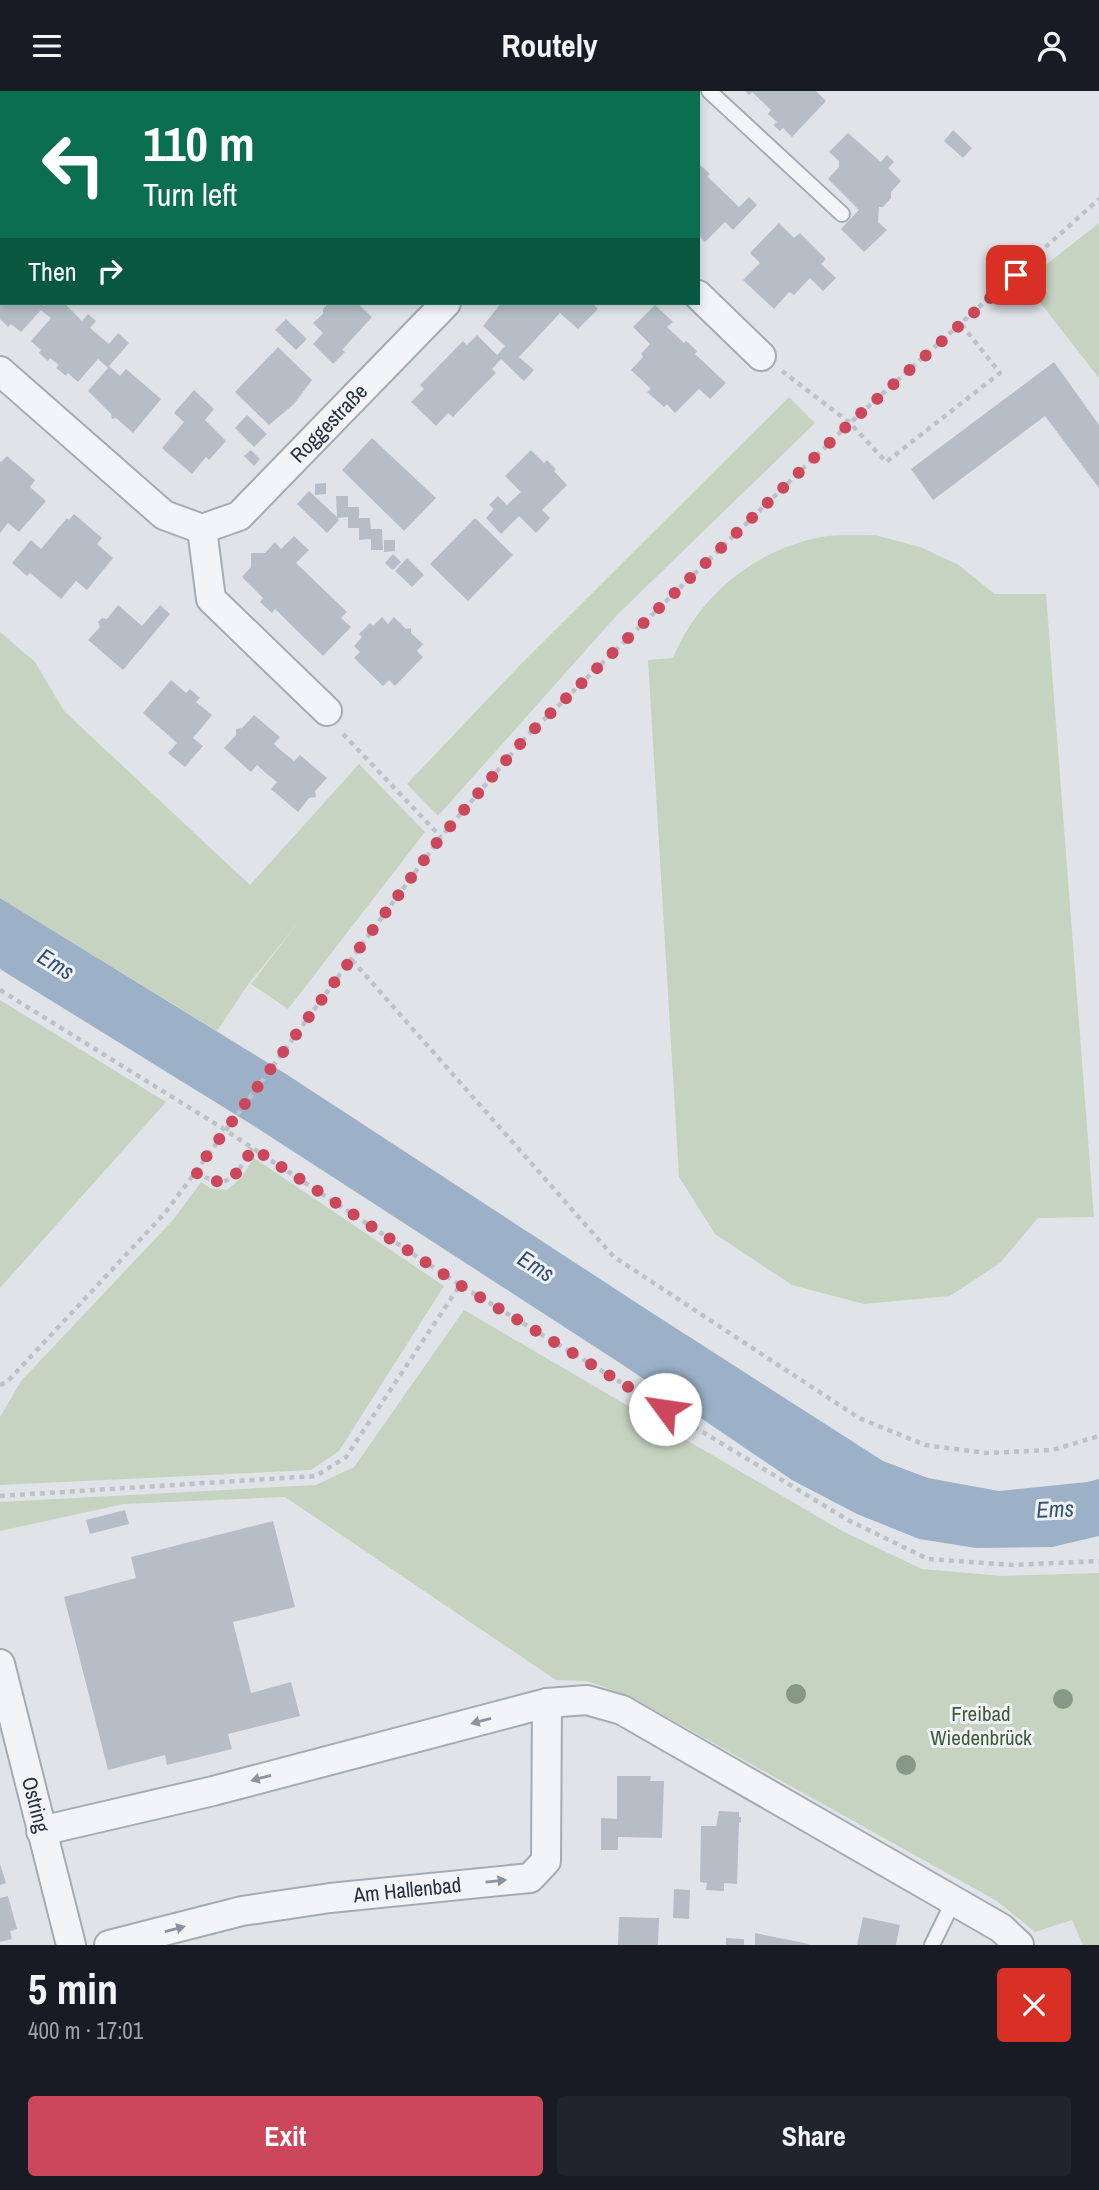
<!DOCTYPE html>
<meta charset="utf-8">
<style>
:root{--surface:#171b24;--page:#20242c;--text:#f1f3f6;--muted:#9ea1a6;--accent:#cc475b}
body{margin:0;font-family:"Archivo Narrow",sans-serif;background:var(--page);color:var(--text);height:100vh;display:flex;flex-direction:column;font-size:26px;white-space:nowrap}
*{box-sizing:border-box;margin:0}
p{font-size:23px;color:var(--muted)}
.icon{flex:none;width:38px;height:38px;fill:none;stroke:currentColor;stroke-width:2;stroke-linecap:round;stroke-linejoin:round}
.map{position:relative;height:1854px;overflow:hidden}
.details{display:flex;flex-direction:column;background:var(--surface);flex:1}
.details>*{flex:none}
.banner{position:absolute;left:0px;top:0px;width:700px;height:214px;box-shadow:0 4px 10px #0003;background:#0b6e4f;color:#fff;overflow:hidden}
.pin{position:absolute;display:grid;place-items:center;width:60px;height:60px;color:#fff;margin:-30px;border-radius:14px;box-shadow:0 4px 10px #0006}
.me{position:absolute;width:77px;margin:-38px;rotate:301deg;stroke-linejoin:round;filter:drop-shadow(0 0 5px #0008)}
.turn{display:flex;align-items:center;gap:24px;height:147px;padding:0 28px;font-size:32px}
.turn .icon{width:91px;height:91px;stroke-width:2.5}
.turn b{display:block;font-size:49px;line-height:60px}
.then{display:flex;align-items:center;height:66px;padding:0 28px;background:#0003;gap:14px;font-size:26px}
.round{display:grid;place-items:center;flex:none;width:74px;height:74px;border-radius:7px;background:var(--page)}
.overview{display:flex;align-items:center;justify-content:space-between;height:119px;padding:0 28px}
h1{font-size:42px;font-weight:700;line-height:52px}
.action{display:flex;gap:14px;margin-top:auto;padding:14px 28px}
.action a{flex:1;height:80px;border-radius:7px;background:var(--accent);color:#fff;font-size:28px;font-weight:700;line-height:80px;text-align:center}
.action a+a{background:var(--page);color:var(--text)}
header{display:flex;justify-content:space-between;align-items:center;height:91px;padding:0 28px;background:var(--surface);font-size:32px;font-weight:700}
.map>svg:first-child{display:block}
</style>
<header><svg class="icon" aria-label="menu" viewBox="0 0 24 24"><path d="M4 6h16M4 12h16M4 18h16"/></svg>Routely<svg class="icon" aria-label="person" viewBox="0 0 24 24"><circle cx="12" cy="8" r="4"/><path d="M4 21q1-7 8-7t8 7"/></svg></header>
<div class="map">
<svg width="1099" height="1854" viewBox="0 0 1099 1854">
<rect width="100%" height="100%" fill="#e0e4e9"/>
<g fill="#c6d3c1">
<path d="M1099 132V287L1024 191Z"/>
<path d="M789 306 815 332 617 524 438 725 407 693 520 574Z"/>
<path d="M875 444 920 456 957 473 995 503H1046L1094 1126 1038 1127 1000 1172 950 1205 864 1213 792 1194 715 1143 679 1086 648 569 673 567C699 504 755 459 821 446 838 443 858 445 875 444Z"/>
<path d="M0 541 35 571 64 620 250 794 359 673 425 741 288 918 251 893 300 829 247 895 217 940 0 807Z"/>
<path d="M0 909 166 1011 0 1197Z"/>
<path d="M254 1067 444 1195 339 1360 311 1379 0 1394V1326L21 1290 173 1129 201 1091 210 1097 227 1099 240 1088Z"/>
<path d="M464 1219 844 1441 922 1478 1003 1485 1099 1482V1854H1083L1072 1829 1035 1841 997 1810 629 1605 587 1590 556 1589 285 1406 124 1413 0 1440V1411L316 1394 354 1376Z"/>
</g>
<path fill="#9cb1c8" d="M0 807 286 983 646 1218 883 1370 928 1387 999 1400 1087 1391 1099 1388V1445L1052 1456 976 1457 919 1448 857 1423 792 1389 623 1274 254 1035 0 878Z"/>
<g fill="#b7bdc6">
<path d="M745 0H816L826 10 792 46 783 37 780 40 773 34 777 31 768 23 771 19 752 1 749 4Z"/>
<path d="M953 39 972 57 963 67 944 50Z"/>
<path d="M848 42 881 71 887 64 894 71 888 77 901 90 891 101V107L883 116H879L878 131 887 139 864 161 841 138 859 119 828 88 839 76V70L829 61Z"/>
<path d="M698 72 710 83 707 85 739 116 749 106 757 114 733 139 725 131 705 151 698 144Z"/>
<path d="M779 132 794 147 800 142 826 168 821 173 836 187 823 200 810 187 794 204 789 201 774 218 743 189 760 172 750 162Z"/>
<path d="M0 212H39L44 215 47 212H64L82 230 88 223 96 230 90 237 109 253 118 242 129 252 109 275 120 285 126 278 161 308 133 342 116 327 112 328 111 323 88 300 108 277 98 268 78 291 68 282 66 285 56 277 59 274 50 267 48 270 39 262 41 259 31 250 51 227 41 219 21 241 11 233 8 236 0 228Z"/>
<path d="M329 212H357L372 226 342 259 345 261 333 273 313 253 323 242 313 232 323 223V218Z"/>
<path d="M501 212H592L598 218 578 238 560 222 519 266 534 279 524 290 501 268 492 278 496 282 474 304 453 326 448 322 436 335 411 311 424 298 420 294 463 250 467 254 477 244 497 264 505 255 483 235Z"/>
<path d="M655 214 673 231 667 236 684 252 686 250 697 260 695 263 726 292 710 308 699 298 675 322 667 313 664 316 647 301 651 298 631 279 643 266 641 263 650 253 633 236Z"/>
<path d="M286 228 307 248 296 259 275 239Z"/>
<path d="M278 256 312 289 294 313 269 334 235 301Z"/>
<path d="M1054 271 1099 334V397L1045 325 933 409 911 378Z"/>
<path d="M194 299 214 318 205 329 226 350 209 369 206 366 192 383 162 357 184 331 174 322Z"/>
<path d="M247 324 267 343 254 356 235 337Z"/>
<path d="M372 347 436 407 404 440 342 379Z"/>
<path d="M251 359 260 368 254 375 244 365Z"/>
<path d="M531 359 544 372 547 369 556 378 554 380 567 394 542 419 550 427 536 442 519 425 501 443 486 427 494 418 489 414 498 405 507 414 521 401 505 385Z"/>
<path d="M7 365 35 389 30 396 46 410 19 441 8 432 0 442V370L1 371Z"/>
<path d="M326 392V403L315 404V393Z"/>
<path d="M309 400 337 426 336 405H348V416H359V427H370L371 438H382L383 459H371V448L359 449V437H348V426L337 427 339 429 327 442 297 413Z"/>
<path d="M74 423 102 447 97 453 113 467 87 499 76 490 61 508 30 482 27 485 12 472 31 449 41 458 67 427 69 429Z"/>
<path d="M475 427 513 464 468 510 430 473Z"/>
<path d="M294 445 309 459 296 472 347 521 341 527 351 536 323 565 275 518 272 522 260 511 263 507 242 486 251 476V462H265L275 451 281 458Z"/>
<path d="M384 449H395V460L384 461Z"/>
<path d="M393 463 401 471 393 479 385 472Z"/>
<path d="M407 467 424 484 412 496 395 480Z"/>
<path d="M118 514 142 535 160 514 170 523 123 579 88 549 100 536 98 531 102 527 107 528Z"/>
<path d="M382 526 388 533 394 526 406 538 411 537V542L423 553 417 560 423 566 395 595 389 589 383 595 354 567 360 561 354 555 362 546 359 543 370 532 373 535Z"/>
<path d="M171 589 186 602 190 598 200 607 196 611 212 624 193 647 203 655 185 676 168 662 177 652 143 622Z"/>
<path d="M254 624 280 646 274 653 284 662 294 670 300 664 327 687 315 700 316 706 309 707 298 721 271 698 277 691 267 683 257 674 251 681 224 657 236 644V638L242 637Z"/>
<path d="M125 1419 129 1433 90 1443 86 1429Z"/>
<path d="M273 1430 295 1516 233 1531 251 1602 291 1591 300 1625 228 1643 232 1658 167 1674 165 1664 108 1679 64 1506 136 1487 131 1466Z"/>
<path d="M617 1685H651L650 1690H664L662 1747 618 1746V1759H601V1727L617 1728Z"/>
<path d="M719 1720 739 1721V1726H741V1732L739 1731 737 1793 724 1792V1800L706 1799 707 1792 700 1791 701 1735H716Z"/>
<path d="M0 1773 6 1792 0 1794Z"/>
<path d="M674 1798 690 1799 689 1828 673 1827Z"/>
<path d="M8 1805 17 1838 10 1840 12 1848 0 1851V1807Z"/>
<path d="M619 1826 659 1827 658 1854H618Z"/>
<path d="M863 1826 900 1834 896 1854H857Z"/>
<path d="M755 1842 809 1853 808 1854H755Z"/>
<path d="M726 1847 744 1848V1854H726Z"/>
</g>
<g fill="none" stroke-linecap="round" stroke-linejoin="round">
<defs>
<g id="service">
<path d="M709 0 842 123"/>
<path d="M932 1854 954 1809"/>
</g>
<g id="minor">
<path d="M490 0 492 2"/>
<path d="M648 2 649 0"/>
<path d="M698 204 761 265"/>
<path id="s1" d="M0 280 164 424 202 438 239 425 446 212"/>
<path d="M202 438 211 508 327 620"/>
<path id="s2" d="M0 1573 71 1854"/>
<path d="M41 1740 213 1700 547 1612 587 1609 622 1619 1001 1837 1019 1854"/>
<path id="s3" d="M109 1854 242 1820 330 1807 530 1787 546 1770 547 1612"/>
</g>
</defs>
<use href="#service" stroke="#a5abb3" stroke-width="18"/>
<use href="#minor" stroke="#a5abb3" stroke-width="32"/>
<g stroke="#bec1c7" stroke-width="4.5" stroke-dasharray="5 5" stroke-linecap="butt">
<path d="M782 280 850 332 886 371 1000 282 961 233"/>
<path d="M343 643 441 746"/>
<path d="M352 869 614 1166 859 1327 925 1354 986 1362 1052 1359 1099 1345"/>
<path d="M0 899 219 1035 460 1194 848 1429 928 1468 1013 1474 1099 1470"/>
<path d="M308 927 441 746 526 646 850 332 1099 108"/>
<path d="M196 1081C230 1102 235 1085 252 1057"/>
<path d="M0 1294 7 1291 165 1122 202 1072"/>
<path d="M0 1405 316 1385 346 1366 460 1194"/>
</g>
<use href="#service" stroke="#f3f4f7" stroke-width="14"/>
<use href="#minor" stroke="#f3f4f7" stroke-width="28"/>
<path stroke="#bec1c7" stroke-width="4.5" stroke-dasharray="5 5" stroke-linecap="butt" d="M202 1072 308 927"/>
</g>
<g fill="#869987">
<circle cx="796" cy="1603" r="10"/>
<circle cx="1063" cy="1608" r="10"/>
<circle cx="906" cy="1674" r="10"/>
</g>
<defs><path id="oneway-solid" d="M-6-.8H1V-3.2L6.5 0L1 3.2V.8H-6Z" transform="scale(1.75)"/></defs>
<g fill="#8e929c">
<use href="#oneway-solid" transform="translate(481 1630) rotate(165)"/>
<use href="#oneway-solid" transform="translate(261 1687) rotate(165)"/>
<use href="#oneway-solid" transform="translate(496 1790) rotate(-6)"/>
<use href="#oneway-solid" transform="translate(175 1838) rotate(-15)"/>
</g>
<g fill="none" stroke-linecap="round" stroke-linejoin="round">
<path stroke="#cc475b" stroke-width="12" stroke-dasharray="0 21.6" d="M665 1318 460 1194 253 1057C235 1085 230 1102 195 1081L441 746 526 646 850 332 1016 184"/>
</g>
<g text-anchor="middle" stroke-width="6" stroke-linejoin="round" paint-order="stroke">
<g font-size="21" fill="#293140" stroke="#f0f2f6">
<text dy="7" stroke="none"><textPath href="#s1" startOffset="427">Roggestraße</textPath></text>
<text dy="7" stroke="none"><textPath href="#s2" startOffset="145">Ostring</textPath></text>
<text dy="7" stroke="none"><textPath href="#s3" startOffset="304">Am Hallenbad</textPath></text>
</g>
<g font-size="21" fill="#3d5c37" stroke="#f0f2f6">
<text x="981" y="1630">Freibad<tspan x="981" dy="24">Wiedenbrück</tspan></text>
</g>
<g font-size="23" font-style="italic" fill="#345073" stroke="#f0f2f6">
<text transform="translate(56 873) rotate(32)" y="8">Ems</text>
<text transform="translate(536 1175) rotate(32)" y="8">Ems</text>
<text transform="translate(1055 1418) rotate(-2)" y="8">Ems</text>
</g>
</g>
</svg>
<div class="pin" style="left:1016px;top:184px;background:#d93025"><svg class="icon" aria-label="arrive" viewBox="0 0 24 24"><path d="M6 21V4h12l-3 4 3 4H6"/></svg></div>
<svg class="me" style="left:665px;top:1318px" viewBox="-20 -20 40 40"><circle r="19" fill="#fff"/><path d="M0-13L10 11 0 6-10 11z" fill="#cc475b"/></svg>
<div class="banner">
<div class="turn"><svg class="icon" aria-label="left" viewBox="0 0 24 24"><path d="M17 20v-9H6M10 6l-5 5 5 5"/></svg><div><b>110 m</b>Turn left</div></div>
<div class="then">Then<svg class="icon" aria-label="right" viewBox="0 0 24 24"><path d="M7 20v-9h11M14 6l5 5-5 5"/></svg></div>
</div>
</div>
<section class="details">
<div class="overview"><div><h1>5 min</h1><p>400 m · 17:01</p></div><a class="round" style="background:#d93025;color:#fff"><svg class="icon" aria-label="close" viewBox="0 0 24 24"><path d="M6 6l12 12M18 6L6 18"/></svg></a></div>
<div class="action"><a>Exit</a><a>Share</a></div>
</section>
